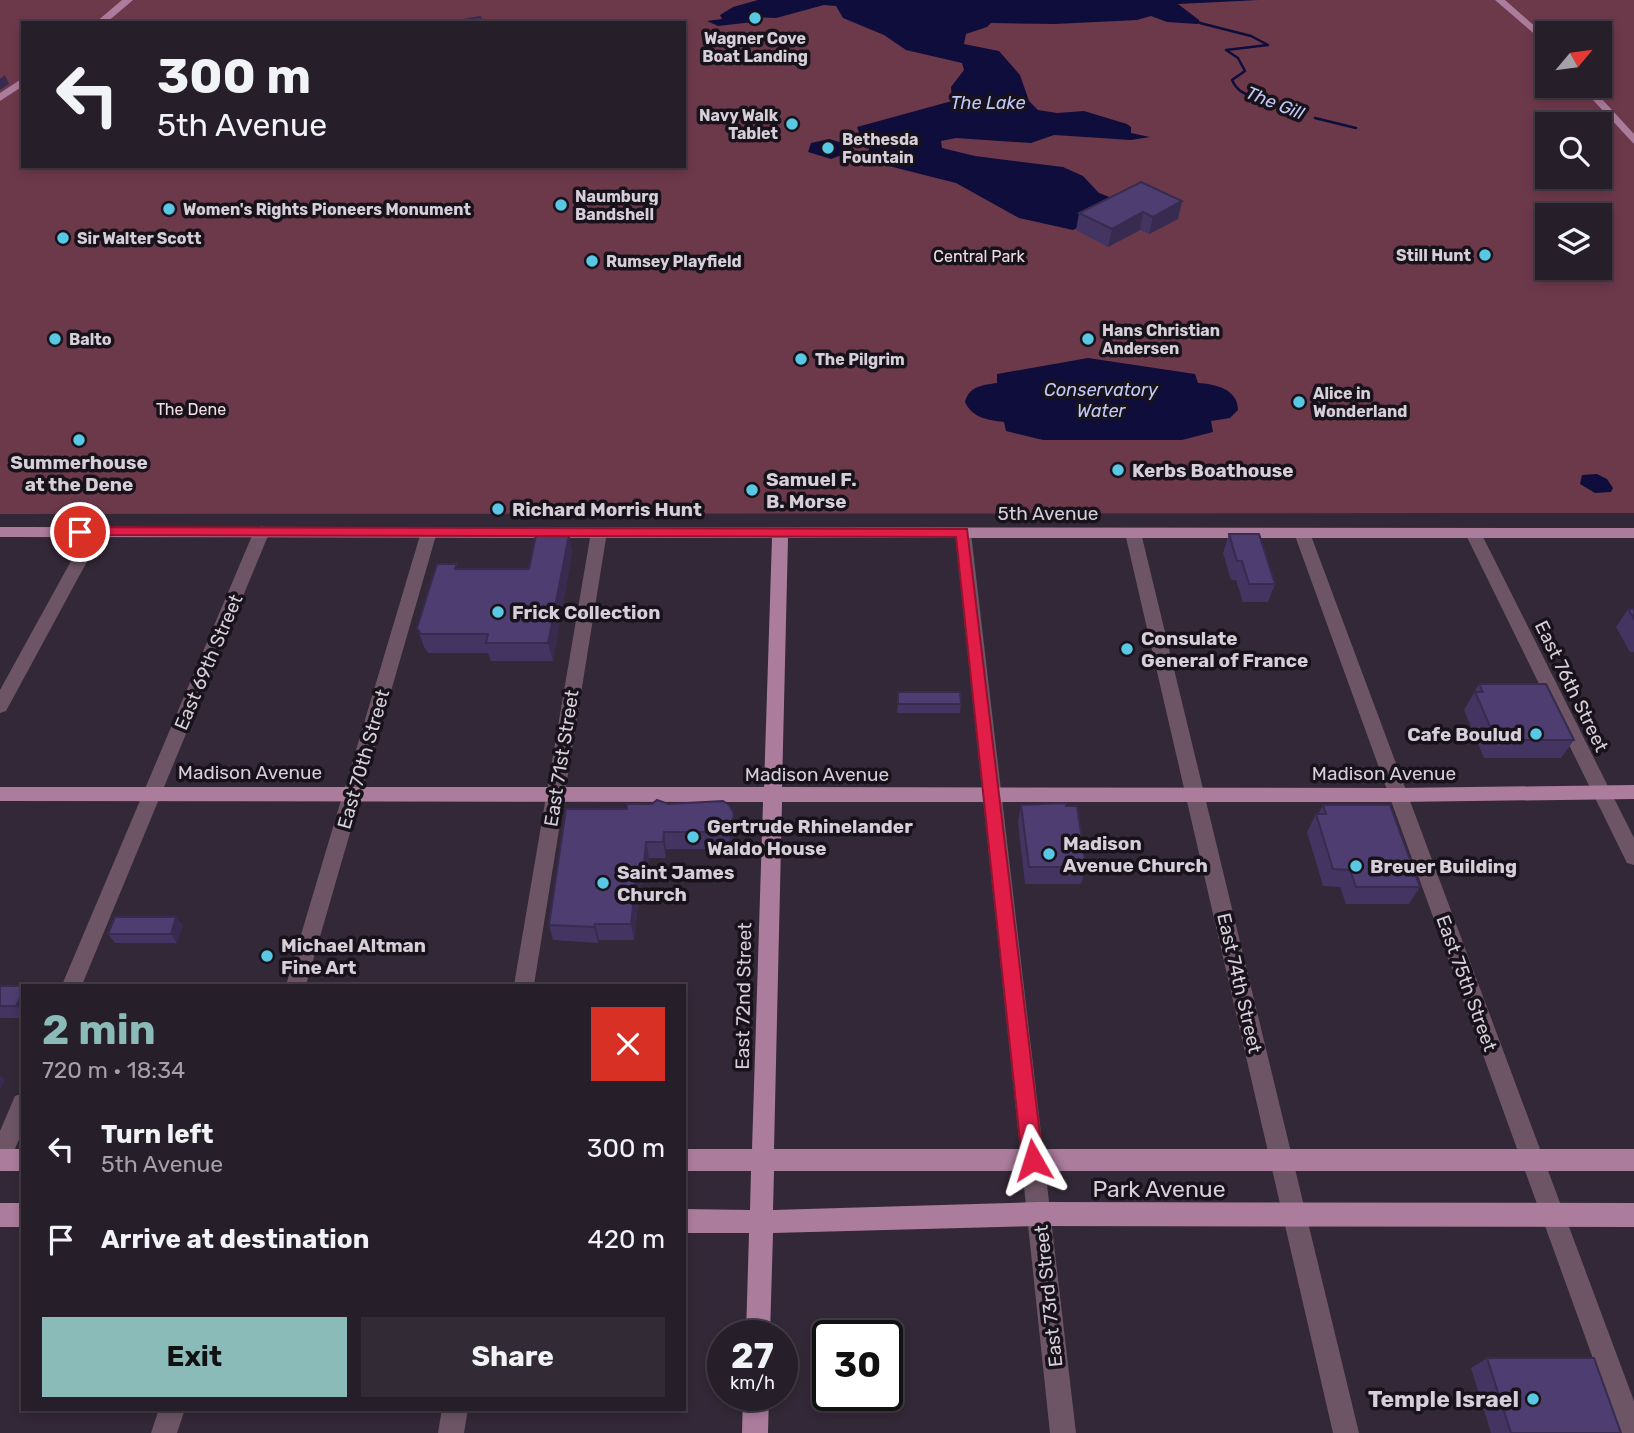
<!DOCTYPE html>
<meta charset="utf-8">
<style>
:root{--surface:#261e29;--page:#322b35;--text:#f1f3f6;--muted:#a4a2a8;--line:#423c46;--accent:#8bbbb9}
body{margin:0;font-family:Rubik,sans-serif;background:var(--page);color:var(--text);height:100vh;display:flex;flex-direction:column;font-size:26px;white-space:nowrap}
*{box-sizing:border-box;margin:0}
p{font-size:23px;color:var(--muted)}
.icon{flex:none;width:38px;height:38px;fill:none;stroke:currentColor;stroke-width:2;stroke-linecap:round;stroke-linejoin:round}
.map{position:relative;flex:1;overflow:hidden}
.drawer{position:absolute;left:21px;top:984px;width:665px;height:427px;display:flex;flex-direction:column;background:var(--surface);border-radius:0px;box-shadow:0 4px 10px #0003,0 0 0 2px var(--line)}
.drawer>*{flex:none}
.top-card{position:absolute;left:21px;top:21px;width:665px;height:147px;border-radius:0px;box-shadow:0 4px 10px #0003,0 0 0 2px var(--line);background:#261e29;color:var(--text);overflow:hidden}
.needle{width:46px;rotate:61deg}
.buttons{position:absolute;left:1535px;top:21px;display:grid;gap:14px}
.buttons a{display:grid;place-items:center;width:77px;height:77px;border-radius:0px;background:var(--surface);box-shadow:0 4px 10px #0003,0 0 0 2px var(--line);font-size:35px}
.speed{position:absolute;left:707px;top:1320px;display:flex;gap:14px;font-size:35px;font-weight:700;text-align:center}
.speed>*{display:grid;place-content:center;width:91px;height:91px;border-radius:50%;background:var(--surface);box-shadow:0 4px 10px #0003,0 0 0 2px var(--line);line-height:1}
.speed small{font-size:18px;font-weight:400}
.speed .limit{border:4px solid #111;border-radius:10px;background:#fff;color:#111}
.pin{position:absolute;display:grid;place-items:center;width:60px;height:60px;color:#fff;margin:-30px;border:4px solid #fff;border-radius:50%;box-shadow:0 2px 7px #0007}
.me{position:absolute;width:77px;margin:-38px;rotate:354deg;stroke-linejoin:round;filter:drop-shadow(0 0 5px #0008)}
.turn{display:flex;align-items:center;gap:24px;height:147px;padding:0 21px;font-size:32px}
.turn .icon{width:91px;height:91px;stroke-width:2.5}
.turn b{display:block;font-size:49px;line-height:60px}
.round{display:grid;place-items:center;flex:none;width:74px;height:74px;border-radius:0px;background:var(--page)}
.overview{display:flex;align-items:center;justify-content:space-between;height:119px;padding:0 21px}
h1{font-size:42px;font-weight:700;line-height:52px;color:var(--accent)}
.cta{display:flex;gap:14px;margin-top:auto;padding:14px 21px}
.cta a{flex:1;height:80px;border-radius:0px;background:var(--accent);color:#111;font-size:28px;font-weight:700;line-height:80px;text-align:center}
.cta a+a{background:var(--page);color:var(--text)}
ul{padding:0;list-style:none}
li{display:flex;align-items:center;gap:21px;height:91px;padding:0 21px}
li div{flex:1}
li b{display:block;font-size:26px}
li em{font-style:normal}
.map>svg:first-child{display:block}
</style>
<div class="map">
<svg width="1634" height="1433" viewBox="0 0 1634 1433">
<rect width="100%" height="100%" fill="#332837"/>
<path fill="#6c394b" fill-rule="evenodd" d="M0 0H1634V513L0 514ZM23 23H684V166H23ZM1547 33H1600V86H1547ZM1547 124H1600V177H1547ZM1547 215H1600V268H1547Z"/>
<g fill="#0f0d3c">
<path d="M758 0H1259L1178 4 1199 20 1200 23 1197 24 1167 22 1151 16 1137 20 1055 24 991 23 987 27 966 34 964 44 999 51 1020 75 1029 101 1038 110 1057 113 1084 111 1127 124 1131 127V133L1150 137 1131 140 1054 135 1031 143 956 138 941 141 942 148 975 156 1063 167 1083 176 1099 193 1125 203 1073 230 1019 218 956 183 873 162 868 152 870 145 861 138 857 127 952 101 951 87 964 70 962 63 906 50 884 35 843 18 836 6 824 5 776 18 753 17V22L718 26 707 21 722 19 720 15 733 7Z"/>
<path d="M829 139 846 144 847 153 831 159 808 152 811 143Z"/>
<path d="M1088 358 1195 374 1198 383C1215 384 1238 389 1238 410L1230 418 1211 421 1213 432 1182 440H1043L1006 431 1004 422C988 420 972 418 965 402 969 386 983 385 997 383V374Z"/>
<path d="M1597 474 1607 479 1613 488 1611 492 1595 493 1580 484 1582 475Z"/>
</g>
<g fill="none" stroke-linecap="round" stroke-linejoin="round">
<g stroke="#0f0d3c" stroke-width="2.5">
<path d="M1200 23 1251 36 1268 45 1226 50 1238 58 1245 71 1232 80C1237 91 1245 95 1257 97"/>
<path d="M1315 118 1356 128"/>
</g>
<g fill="#6d5565" fill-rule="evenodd">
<path d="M262 526 270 531 82 985H62L254 531Z"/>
<path d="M95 527 103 532 6 711 0 713V690L87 532Z"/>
<path d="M429 527 437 532 306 985H286L421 532Z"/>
<path d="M599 527 607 532 534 985H514L591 532Z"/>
<path d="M963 528 971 533 1076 1433H1050L955 533Z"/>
<path d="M1133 528 1141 533 1359 1433H1333L1125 533Z"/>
<path d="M1302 528 1310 533 1634 1401V1433H1620L1294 533Z"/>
<path d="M1473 528 1481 533 1634 838V865L1627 863 1465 533Z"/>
<path d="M23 1093V1130L8 1165 0 1168V1131L15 1096Z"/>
<path d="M159 1409H185L177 1433H151Z"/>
<path d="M442 1409H468L464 1433H438Z"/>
</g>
<g fill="#ac7c9d" fill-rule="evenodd">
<path d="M122 0H133L106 23H95Z"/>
<path d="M1495 0H1505L1547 37V45Z"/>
<path d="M23 78V86L0 101V93Z"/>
<path d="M1580 86H1590L1634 134V144Z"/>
<path d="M0 527 1634 528V538H788L782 787 1398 788 1634 785V799L1398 802H782L774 1149H1634V1171H774L773 1210 1039 1202 1634 1203V1227L1039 1226 773 1233 770 1335H746L749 1233H684V1209L750 1210 751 1171H684V1149H752L763 802 0 801V787H764L772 538 0 537Z"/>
<rect x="0" y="1149" width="23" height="22"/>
<rect x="0" y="1203" width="23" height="24"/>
<path d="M743 1395H769L768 1433H742Z"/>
</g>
</g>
<g fill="#433461">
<path d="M1182 201 1178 219 1149 234 1140 230 1108 247 1076 230 1079 213Z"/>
<path d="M1229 534 1275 584 1268 602H1243L1236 580H1231L1223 553Z"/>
<path d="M569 535 572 553 553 661H491L488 653H428L424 647 417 628 458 569H529Z"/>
<path d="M1628 609H1634V652H1630L1616 627Z"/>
<path d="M1479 684 1574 740 1561 758H1484L1464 710Z"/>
<path d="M898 692 961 704 960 713H897Z"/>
<path d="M668 804 736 831 730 849H666V858H649L647 880 640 886 634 940H599L598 943 553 940 549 925 627 809Z"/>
<path d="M1021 805 1086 867 1081 884H1025L1018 823Z"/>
<path d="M1323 805 1420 887 1409 904H1346L1340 887 1323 886 1307 832 1316 814H1318Z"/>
<path d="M183 925 177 943H115L108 934Z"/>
<rect x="0" y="986" width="23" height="32"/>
<path d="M1487 1358 1621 1433H1491L1471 1368Z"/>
</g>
<g fill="#372b4f">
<path d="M5 75 9 84 0 90V79Z"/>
<path d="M1182 201 1178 219 1149 234 1153 217Z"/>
<path d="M1143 212 1140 230 1108 247 1112 229Z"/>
<path d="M569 535 572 553 553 661 548 643Z"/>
<path d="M734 814 736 831 730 849 729 832Z"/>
<path d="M664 832 666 849V858L663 842Z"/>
<path d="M646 842 649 858 647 880 640 886 634 940 631 924 637 870Z"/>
<path d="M176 917 183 925 177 943 171 934Z"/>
<path d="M595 924 599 940 598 943 594 927Z"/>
<path d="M23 992V1012L16 1006Z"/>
<path d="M0 1075 5 1080 0 1090Z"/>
</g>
<g fill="#4e3d71" stroke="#372b4f" stroke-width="2">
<path d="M480 17 483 23H465L463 20Z"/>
<path d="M1141 182 1182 201 1153 217 1143 212 1112 229 1079 213Z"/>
<path d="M1229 534H1259L1275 584H1249L1242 561H1237Z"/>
<path d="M536 535H569L548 643H486L488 634H421L417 628 437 564H457L455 569H529Z"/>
<path d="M1628 609H1634V619Z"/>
<path d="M1479 684H1546L1574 740H1496L1475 692H1483Z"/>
<path d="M898 692H960L961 704H898Z"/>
<path d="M657 800 668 804 723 801 729 805 734 814 729 832H664L663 842H646L644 864 637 870 631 924H595L594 927 549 925 566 809H627V804H652Z"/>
<path d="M1066 803V806H1077L1086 867H1029L1021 805Z"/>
<path d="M1323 805H1390L1420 887H1356L1350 870 1333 869 1316 814H1326Z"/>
<path d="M115 917H176L171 934H108Z"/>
<path d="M0 986H23V992L16 1006H0Z"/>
<path d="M1487 1358H1594L1621 1433H1511Z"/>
</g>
<path fill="#e11d48" stroke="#92132f" stroke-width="2" d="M80 527 967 529 1043 1160 1040 1167 1033 1170 1025 1167 1022 1160 956 537 75 535 73 532Z"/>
<g fill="#58c8e4" stroke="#18131a" stroke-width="2.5">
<circle cx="755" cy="18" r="7"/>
<circle cx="792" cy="124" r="7"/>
<circle cx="828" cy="148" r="7"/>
<circle cx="561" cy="205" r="7"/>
<circle cx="169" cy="209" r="7"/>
<circle cx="63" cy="238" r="7"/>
<circle cx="1485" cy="255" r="7"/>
<circle cx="592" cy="261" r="7"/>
<circle cx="55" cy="339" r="7"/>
<circle cx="1088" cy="339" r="7"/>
<circle cx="801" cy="359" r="7"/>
<circle cx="1299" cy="402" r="7"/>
<circle cx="79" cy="440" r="7"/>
<circle cx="1118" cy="470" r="7"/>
<circle cx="752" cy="490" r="7"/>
<circle cx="498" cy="509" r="7"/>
<circle cx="498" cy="612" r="7"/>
<circle cx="1127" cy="649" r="7"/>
<circle cx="1536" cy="734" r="7"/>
<circle cx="693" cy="837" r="7"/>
<circle cx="1049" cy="854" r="7"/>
<circle cx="1356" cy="866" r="7"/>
<circle cx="603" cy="883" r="7"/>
<circle cx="267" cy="956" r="7"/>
<circle cx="1533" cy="1399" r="7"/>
</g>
<g text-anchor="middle" stroke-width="7" stroke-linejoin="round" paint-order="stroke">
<g font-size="16" font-weight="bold" fill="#d6ced8" stroke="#18131a" text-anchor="start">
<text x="755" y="44" text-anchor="middle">Wagner Cove<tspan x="755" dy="18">Boat Landing</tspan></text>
<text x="778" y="121" text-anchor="end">Navy Walk<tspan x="778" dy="18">Tablet</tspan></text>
<text x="842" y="145">Bethesda<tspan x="842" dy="18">Fountain</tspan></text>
<text x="575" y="202">Naumburg<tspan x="575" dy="18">Bandshell</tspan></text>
<text x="183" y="215">Women's Rights Pioneers Monument</text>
<text x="77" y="244">Sir Walter Scott</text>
<text x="1471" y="261" text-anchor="end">Still Hunt</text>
<text x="606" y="267">Rumsey Playfield</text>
<text x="1102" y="336">Hans Christian<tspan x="1102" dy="18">Andersen</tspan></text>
<text x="69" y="345">Balto</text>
<text x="815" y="365">The Pilgrim</text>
<text x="1313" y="399">Alice in<tspan x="1313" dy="18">Wonderland</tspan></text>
</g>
<g font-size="16" fill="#f3dee4" stroke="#18131a">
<text x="979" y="262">Central Park</text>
<text x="191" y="415">The Dene</text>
</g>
<g font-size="18" font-style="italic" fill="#c0c9fa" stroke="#18131a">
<text x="988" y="109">The Lake</text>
<text transform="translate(1275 103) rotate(22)" y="6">The Gill</text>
<text x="1101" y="396">Conservatory<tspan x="1101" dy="21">Water</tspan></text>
</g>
<g font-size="19" font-weight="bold" fill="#d6ced8" stroke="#18131a" text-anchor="start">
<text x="79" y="469" text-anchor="middle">Summerhouse<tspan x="79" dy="22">at the Dene</tspan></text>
<text x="1132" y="477">Kerbs Boathouse</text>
<text x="766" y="486">Samuel F.<tspan x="766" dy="22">B. Morse</tspan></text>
<text x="512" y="516">Richard Morris Hunt</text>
<text x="512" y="619">Frick Collection</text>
<text x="1141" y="645">Consulate<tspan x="1141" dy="22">General of France</tspan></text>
<text x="1522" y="741" text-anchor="end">Cafe Boulud</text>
<text x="707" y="833">Gertrude Rhinelander<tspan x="707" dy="22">Waldo House</tspan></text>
<text x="1063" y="850">Madison<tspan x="1063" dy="22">Avenue Church</tspan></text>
<text x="1370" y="873">Breuer Building</text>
<text x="617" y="879">Saint James<tspan x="617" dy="22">Church</tspan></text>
<text x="281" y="952">Michael Altman<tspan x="281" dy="22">Fine Art</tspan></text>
</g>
<g font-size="19" fill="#d6ced8" stroke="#18131a">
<text x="1048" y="520">5th Avenue</text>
<text transform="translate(208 662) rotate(-67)" y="7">East 69th Street</text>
<text transform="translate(1572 686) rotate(64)" y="7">East 76th Street</text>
<text transform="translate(561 758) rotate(-81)" y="7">East 71st Street</text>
<text transform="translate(363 759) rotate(-74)" y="7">East 70th Street</text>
<text x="250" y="779">Madison Avenue</text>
<text x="1384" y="780">Madison Avenue</text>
<text x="817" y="781">Madison Avenue</text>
<text transform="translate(1240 983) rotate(77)" y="7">East 74th Street</text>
<text transform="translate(1467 983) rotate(70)" y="7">East 75th Street</text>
<text transform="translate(743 996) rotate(-89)" y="7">East 72nd Street</text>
<text transform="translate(1048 1296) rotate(-96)" y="7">East 73rd Street</text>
</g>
<g font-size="23" fill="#d6ced8" stroke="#18131a">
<text x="1159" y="1197">Park Avenue</text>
</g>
<g font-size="23" font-weight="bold" fill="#d6ced8" stroke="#18131a" text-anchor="end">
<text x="1519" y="1407">Temple Israel</text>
</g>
</g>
</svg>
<div class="buttons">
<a><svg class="needle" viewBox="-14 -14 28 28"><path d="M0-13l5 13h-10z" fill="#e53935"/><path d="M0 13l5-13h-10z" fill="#a4a2a8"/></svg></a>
<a><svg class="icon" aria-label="search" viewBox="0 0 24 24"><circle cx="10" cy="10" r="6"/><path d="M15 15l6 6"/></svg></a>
<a><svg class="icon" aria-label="layers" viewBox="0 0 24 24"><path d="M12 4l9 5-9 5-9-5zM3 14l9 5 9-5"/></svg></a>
</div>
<div class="speed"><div>27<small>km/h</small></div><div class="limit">30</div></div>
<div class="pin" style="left:80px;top:532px;background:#d93025"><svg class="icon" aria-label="arrive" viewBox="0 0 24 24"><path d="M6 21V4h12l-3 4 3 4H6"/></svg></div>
<svg class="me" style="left:1033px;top:1160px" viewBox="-20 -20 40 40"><path d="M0-17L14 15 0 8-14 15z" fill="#e11d48" stroke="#fff" stroke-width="4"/></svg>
<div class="top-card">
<div class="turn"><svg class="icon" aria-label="left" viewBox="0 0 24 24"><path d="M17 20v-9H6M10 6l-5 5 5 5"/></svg><div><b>300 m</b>5th Avenue</div></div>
</div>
<section class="drawer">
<div class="overview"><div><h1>2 min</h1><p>720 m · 18:34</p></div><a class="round" style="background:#d93025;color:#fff"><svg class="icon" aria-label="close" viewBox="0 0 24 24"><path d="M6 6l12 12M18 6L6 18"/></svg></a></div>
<ul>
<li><svg class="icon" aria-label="left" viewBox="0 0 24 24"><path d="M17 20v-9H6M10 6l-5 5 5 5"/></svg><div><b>Turn left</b><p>5th Avenue</p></div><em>300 m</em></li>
<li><svg class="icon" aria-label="arrive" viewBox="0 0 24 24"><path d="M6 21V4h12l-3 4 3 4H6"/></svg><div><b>Arrive at destination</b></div><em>420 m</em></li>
</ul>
<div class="cta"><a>Exit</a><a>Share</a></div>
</section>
</div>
